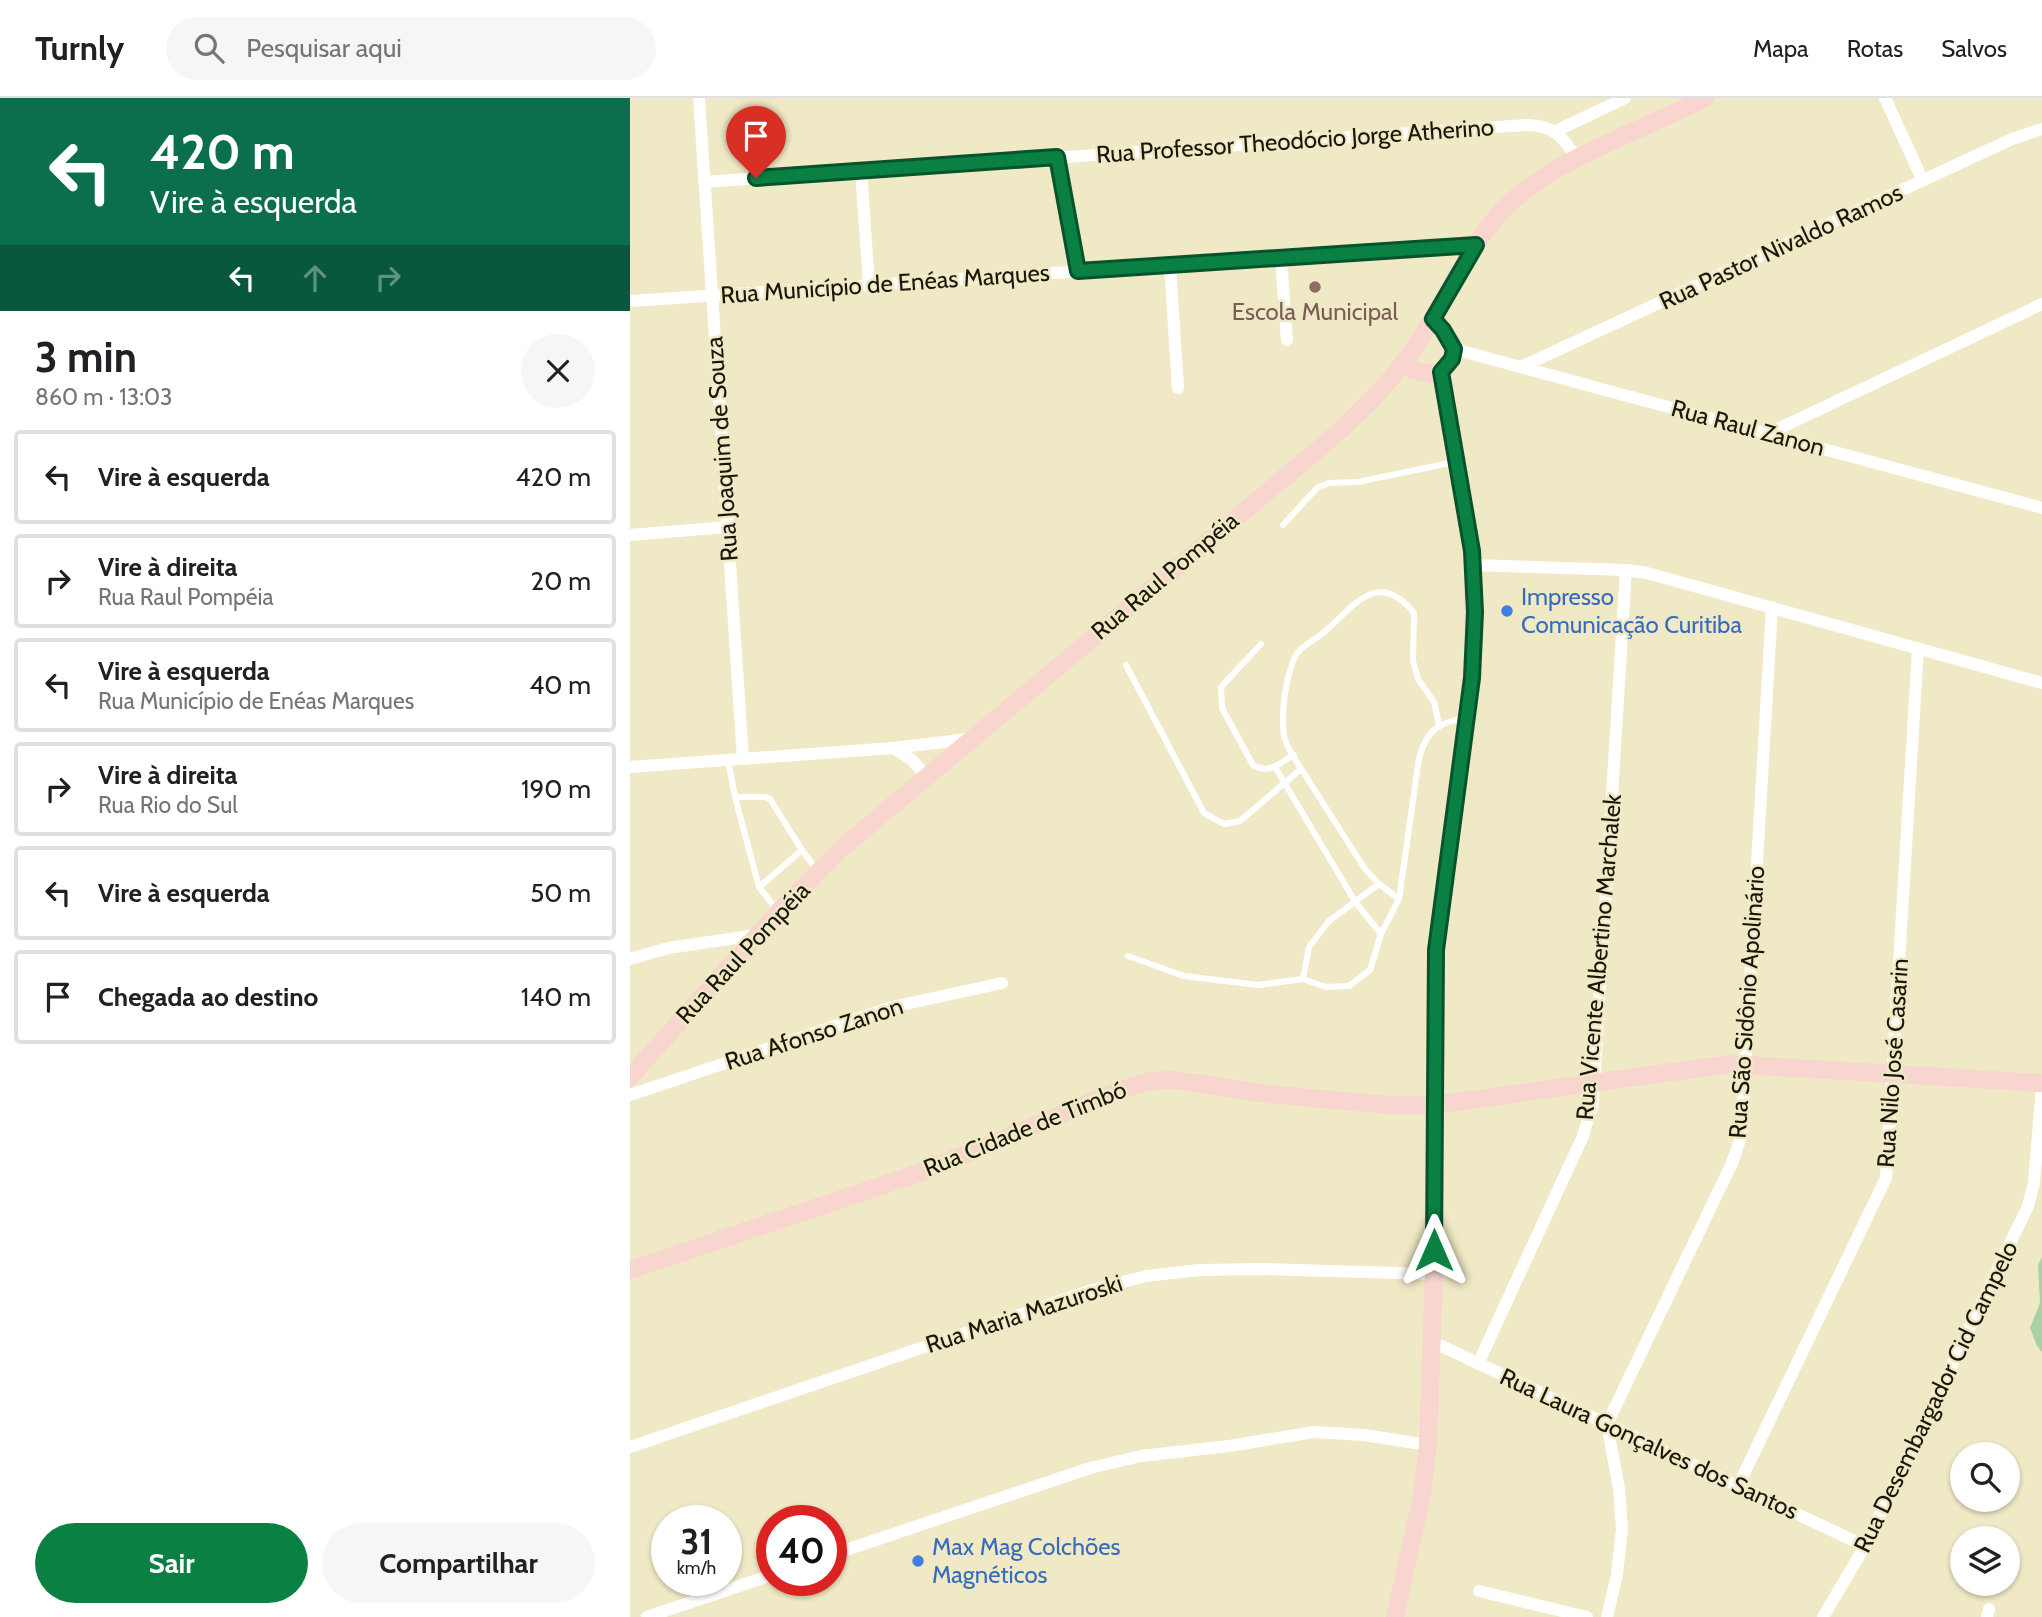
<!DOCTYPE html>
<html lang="pt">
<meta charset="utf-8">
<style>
:root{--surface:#fff;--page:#f6f6f6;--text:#202124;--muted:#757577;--line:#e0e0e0;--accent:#0b8043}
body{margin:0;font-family:Cabin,sans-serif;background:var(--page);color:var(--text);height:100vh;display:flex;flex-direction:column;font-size:26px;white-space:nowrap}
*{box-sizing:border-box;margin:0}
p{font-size:23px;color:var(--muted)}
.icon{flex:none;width:38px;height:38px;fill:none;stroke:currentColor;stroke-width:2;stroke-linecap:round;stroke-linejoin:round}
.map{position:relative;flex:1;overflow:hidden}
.sheet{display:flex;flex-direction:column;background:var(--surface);width:630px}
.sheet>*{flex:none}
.hud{background:#0b6e4f;color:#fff;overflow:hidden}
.controls{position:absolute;left:1320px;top:1344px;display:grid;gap:14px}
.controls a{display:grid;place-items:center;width:70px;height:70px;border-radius:50%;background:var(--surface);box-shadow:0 2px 5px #0004;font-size:35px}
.speed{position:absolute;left:21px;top:1407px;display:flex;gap:14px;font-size:35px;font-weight:700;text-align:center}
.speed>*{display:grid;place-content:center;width:91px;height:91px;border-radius:50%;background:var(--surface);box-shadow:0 2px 5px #0004;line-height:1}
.speed small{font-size:18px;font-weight:400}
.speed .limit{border:10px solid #d22;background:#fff;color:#111}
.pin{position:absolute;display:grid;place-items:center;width:60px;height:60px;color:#fff;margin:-72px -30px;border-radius:50% 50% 50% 0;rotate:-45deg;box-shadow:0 0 7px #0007}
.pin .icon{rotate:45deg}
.me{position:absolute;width:77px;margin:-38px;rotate:0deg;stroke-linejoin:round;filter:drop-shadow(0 0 5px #0008)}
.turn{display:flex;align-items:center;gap:24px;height:147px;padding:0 35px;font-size:32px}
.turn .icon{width:91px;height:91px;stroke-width:2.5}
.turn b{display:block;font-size:49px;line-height:60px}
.lanes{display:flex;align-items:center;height:66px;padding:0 35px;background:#0003;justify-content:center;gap:35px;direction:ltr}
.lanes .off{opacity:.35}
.round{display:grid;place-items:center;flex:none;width:74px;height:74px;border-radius:37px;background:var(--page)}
.summary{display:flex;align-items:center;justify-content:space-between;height:119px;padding:0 35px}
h1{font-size:42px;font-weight:700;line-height:52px}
.button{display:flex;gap:14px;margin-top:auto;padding:14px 35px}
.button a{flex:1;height:80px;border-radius:42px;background:var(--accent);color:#fff;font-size:28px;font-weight:700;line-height:80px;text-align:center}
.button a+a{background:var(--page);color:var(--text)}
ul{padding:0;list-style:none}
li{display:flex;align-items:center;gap:21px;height:94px;margin:0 14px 10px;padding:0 21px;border:4px solid var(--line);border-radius:7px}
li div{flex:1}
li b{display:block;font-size:26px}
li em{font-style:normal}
header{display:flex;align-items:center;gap:42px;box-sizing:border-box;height:98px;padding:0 35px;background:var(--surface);border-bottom:2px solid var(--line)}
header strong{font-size:33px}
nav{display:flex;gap:38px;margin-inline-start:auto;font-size:24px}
.search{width:490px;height:63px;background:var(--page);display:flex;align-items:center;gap:18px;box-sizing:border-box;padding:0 24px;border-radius:38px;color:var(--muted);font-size:26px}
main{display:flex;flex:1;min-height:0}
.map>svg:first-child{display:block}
</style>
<header>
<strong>Turnly</strong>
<div class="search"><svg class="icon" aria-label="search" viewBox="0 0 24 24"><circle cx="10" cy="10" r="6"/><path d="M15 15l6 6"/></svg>Pesquisar aqui</div>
<nav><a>Mapa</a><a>Rotas</a><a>Salvos</a></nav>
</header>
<main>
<section class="sheet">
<div class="hud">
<div class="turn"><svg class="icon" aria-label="left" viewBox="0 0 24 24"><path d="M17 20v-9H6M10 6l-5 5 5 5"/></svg><div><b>420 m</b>Vire à esquerda</div></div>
<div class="lanes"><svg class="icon" aria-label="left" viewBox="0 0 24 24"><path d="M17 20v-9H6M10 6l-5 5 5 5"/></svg><svg class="icon off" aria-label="ahead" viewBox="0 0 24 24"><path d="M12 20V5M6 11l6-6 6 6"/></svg><svg class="icon off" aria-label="right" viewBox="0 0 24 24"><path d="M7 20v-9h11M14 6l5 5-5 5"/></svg></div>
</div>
<div class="summary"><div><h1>3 min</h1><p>860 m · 13:03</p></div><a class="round"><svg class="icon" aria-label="close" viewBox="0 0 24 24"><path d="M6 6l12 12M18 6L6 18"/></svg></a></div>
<ul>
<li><svg class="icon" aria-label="left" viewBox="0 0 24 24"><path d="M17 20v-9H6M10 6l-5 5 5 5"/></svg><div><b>Vire à esquerda</b></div><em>420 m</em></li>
<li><svg class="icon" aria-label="right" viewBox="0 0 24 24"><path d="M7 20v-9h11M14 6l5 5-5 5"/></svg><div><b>Vire à direita</b><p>Rua Raul Pompéia</p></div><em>20 m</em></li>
<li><svg class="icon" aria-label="left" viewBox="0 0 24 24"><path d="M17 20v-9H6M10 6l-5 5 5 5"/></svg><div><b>Vire à esquerda</b><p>Rua Município de Enéas Marques</p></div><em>40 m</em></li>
<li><svg class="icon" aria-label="right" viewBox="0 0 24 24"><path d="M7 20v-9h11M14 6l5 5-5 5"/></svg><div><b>Vire à direita</b><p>Rua Rio do Sul</p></div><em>190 m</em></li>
<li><svg class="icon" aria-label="left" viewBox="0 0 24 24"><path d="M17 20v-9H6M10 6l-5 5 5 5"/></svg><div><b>Vire à esquerda</b></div><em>50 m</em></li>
<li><svg class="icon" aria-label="arrive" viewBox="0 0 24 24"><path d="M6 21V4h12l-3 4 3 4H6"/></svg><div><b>Chegada ao destino</b></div><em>140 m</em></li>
</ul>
<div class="button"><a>Sair</a><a>Compartilhar</a></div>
</section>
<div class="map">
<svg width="1412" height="1519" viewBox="0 0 1412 1519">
<rect width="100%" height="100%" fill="#f0e9c5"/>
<path fill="#a9d1a5" d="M1412 1159V1254L1407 1248 1400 1230 1410 1205 1408 1167Z"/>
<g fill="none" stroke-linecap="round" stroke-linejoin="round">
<g stroke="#fff" stroke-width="6">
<path d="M653 427 687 390 699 385 728 384 824 364"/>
<path d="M631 546 591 589 592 610 623 667C638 677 650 665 664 657"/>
<path d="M496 567 574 715 594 726 610 723 671 671"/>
<path d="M98 662 105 699H136L140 701 172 752 187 772"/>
<path d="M645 669 726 805 751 836"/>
<path d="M105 699 129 789"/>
<path d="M769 801 749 786 735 771C716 741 696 710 677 680 670 668 657 652 654 638 651 615 655 586 663 563 668 549 682 544 693 535 723 510 747 469 784 515L783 563 788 581 804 604 809 626"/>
<path d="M147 812 129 789 172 752"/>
<path d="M498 858 554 878 628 887 673 881 696 889 719 888 740 872 751 836 769 801 789 660C797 632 807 625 835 620"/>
<path d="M673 881 679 849 699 823 749 786"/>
</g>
<g stroke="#fff" stroke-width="12">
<path d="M69 0 113 661"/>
<path d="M1255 0 1293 83"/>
<path d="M926 33 995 0"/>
<path d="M427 59 448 173"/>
<path d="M231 73 239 187"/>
<path d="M74 84 897 27C924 27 934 40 947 61"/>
<path d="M651 160 657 242"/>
<path d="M540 167 548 290"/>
<path d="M0 203 846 147"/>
<path d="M824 251 1412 410"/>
<path d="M891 269 1382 41 1412 31"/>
<path d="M1137 336 1412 206"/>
<path d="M0 437 97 429"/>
<path d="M843 467 996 472 1017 475 1412 585"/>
<path d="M263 650 282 662 296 678"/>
<path d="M0 669 263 650 339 641"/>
<path d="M0 861 38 850 127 837"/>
<path d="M0 997 262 909 372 885"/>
<path d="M803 1244 1235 1448"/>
<path d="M848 1266 953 1038 963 1004 996 472"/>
<path d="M0 1349 459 1193 516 1178 569 1172 633 1171 804 1176"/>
<path d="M1108 1388 1256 1080 1288 550"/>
<path d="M201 1457 460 1370 511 1358 599 1348 684 1334 734 1337 798 1347"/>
<path d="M849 1493 957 1519"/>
<path d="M17 1519 142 1477"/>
<path d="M977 1519 987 1476 992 1431 989 1391 977 1326 1102 1065 1111 1039 1142 509"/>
<path d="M1193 1519 1235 1448 1398 1108 1404 1085 1412 989"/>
<path d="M1357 1519 1359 1511"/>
</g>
<g stroke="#f8d5cf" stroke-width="18">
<path d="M772 267C797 277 817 284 824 251L813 232 803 221"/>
<path d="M0 979 148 814 213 749 697 344C734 311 769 277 795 233 820 193 839 148 872 113 923 60 1010 34 1075 0"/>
<path d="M0 1172 292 1074 486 994 519 983 545 982 638 996 759 1007H804L1100 966 1412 985"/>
<path d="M765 1519 792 1397 798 1347 804 1176 806 852 837 620 844 542 842 453 811 274"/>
</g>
</g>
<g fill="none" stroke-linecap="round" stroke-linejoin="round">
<defs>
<path id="route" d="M126 80 427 59 448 173 846 147 803 221 813 232 824 251 822 261 811 274 842 453 845 514 842 580 806 852 804 1152"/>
</defs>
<use href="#route" stroke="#07532c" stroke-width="18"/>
<use href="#route" stroke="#0b8043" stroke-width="12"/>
</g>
<circle fill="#8d6e63" stroke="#f0e9c5" stroke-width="2.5" cx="685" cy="189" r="7"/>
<g fill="#3f7fe0" stroke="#f0e9c5" stroke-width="2.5">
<circle cx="877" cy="513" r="7"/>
<circle cx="288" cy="1463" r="7"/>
</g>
<g text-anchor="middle" stroke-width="5" stroke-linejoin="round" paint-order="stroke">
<g font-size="24" fill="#19170a" stroke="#f0e9c5">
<text transform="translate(665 43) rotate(-4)" y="8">Rua Professor Theodócio Jorge Atherino</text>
<text transform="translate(1151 149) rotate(-25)" y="8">Rua Pastor Nivaldo Ramos</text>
<text transform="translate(255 186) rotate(-4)" y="8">Rua Município de Enéas Marques</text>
<text transform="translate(1118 330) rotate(15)" y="8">Rua Raul Zanon</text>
<text transform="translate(92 351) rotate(-94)" y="8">Rua Joaquim de Souza</text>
<text transform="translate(535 478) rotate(-40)" y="8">Rua Raul Pompéia</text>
<text transform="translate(113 855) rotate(-47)" y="8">Rua Raul Pompéia</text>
<text transform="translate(969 859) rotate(-85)" y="8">Rua Vicente Albertino Marchalek</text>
<text transform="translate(1117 904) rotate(-86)" y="8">Rua São Sidônio Apolinário</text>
<text transform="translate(184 936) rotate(-18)" y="8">Rua Afonso Zanon</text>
<text transform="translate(1263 965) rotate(-86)" y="8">Rua Nilo José Casarin</text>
<text transform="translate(395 1031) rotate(-22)" y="8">Rua Cidade de Timbó</text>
<text transform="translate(394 1216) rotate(-18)" y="8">Rua Maria Mazuroski</text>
<text transform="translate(1306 1299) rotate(-64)" y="8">Rua Desembargador Cid Campelo</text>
<text transform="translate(1019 1346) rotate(25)" y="8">Rua Laura Gonçalves dos Santos</text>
</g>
<g font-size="24" fill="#785e54" stroke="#f0e9c5">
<text x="685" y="222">Escola Municipal</text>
</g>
<g font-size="24" fill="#366cbe" stroke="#f0e9c5" text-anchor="start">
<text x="891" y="507">Impresso<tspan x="891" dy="28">Comunicação Curitiba</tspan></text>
<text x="302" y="1457">Max Mag Colchões<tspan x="302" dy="28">Magnéticos</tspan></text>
</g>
</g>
</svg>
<div class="controls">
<a><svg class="icon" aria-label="search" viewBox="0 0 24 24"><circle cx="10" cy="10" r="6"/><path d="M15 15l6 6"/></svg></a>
<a><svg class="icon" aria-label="layers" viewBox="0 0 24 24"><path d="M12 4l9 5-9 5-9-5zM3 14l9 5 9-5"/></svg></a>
</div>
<div class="speed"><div>31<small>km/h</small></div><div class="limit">40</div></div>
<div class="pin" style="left:126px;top:80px;background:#d93025"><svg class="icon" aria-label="arrive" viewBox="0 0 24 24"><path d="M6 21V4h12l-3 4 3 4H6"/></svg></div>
<svg class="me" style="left:804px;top:1152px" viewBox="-20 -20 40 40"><path d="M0-17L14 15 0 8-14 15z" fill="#0b8043" stroke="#fff" stroke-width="4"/></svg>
</div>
</main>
